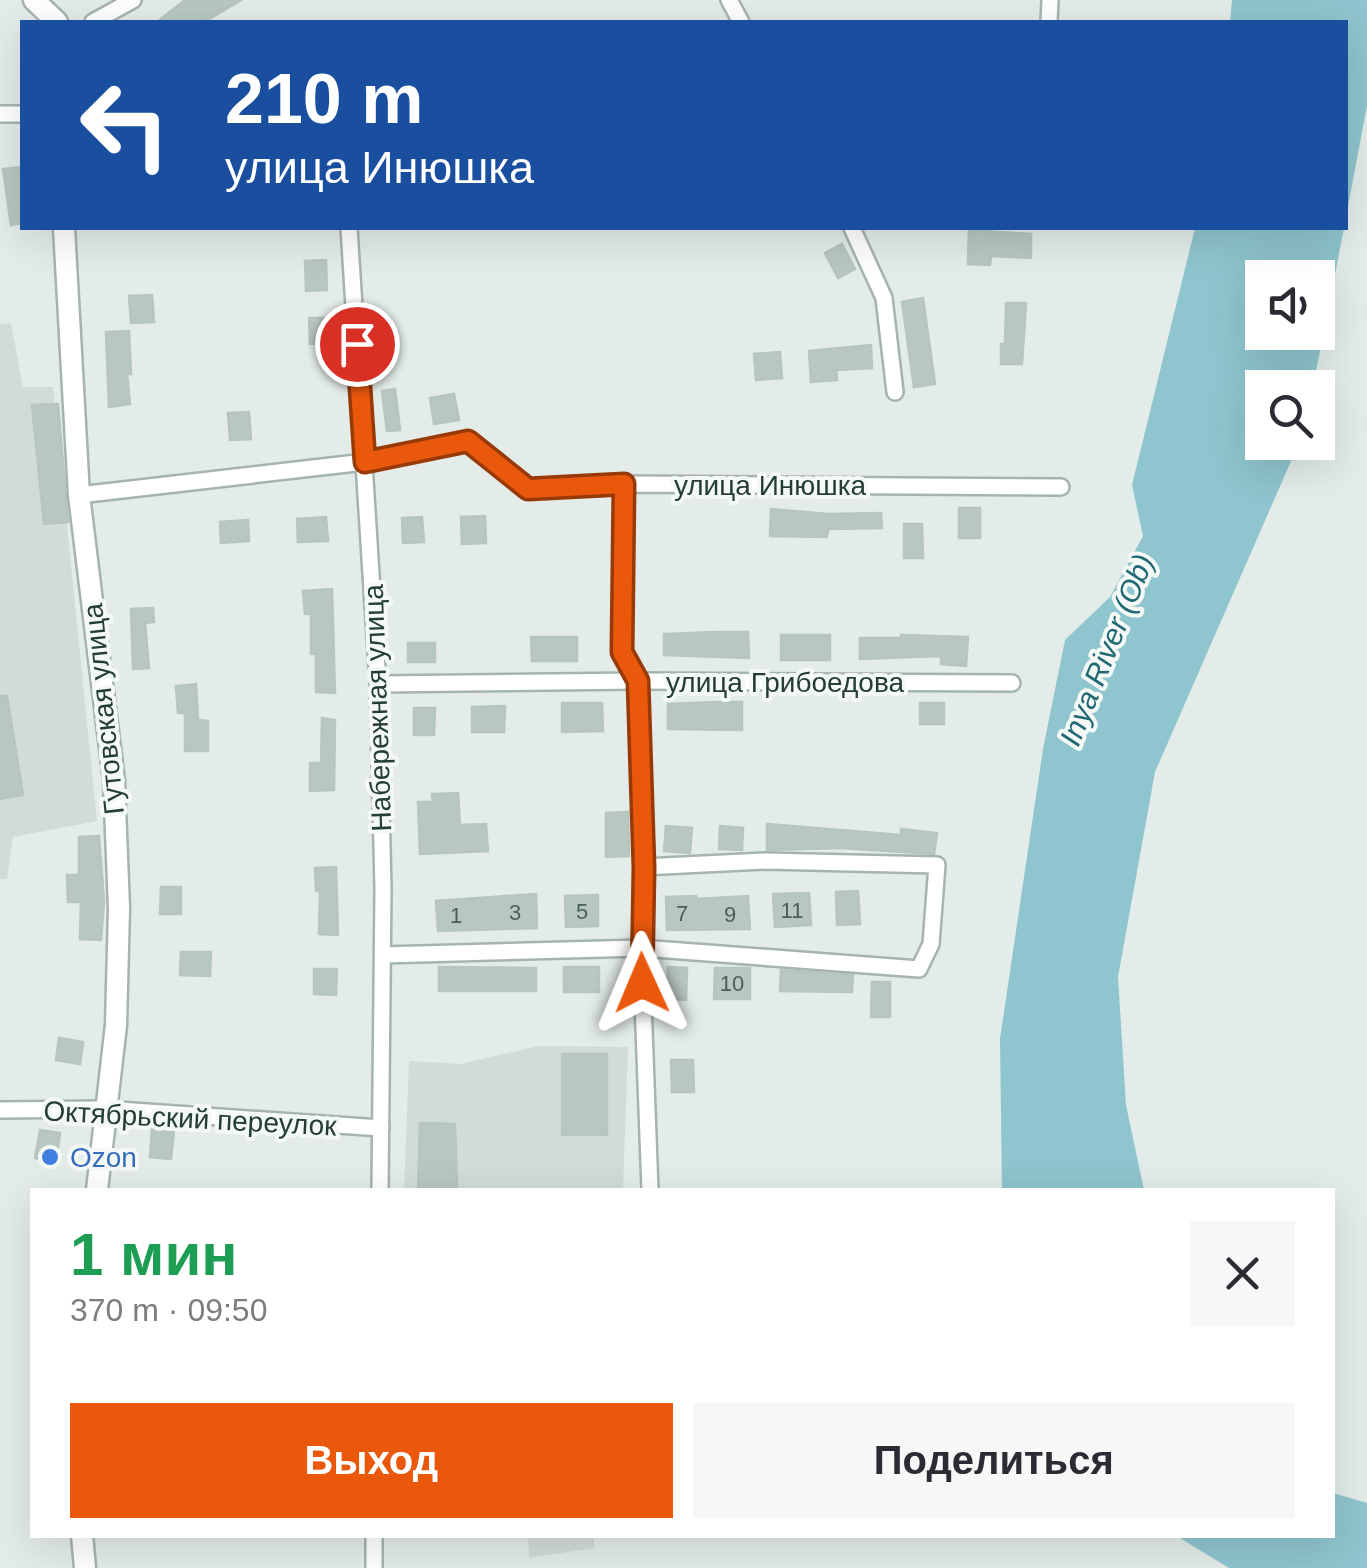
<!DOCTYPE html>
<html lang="ru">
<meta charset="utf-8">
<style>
:root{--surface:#fff;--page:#f7f7f7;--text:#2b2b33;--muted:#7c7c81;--accent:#ea580c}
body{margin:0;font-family:Arial,sans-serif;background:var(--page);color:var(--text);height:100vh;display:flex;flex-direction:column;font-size:38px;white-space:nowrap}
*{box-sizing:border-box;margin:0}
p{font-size:32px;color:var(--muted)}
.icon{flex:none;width:55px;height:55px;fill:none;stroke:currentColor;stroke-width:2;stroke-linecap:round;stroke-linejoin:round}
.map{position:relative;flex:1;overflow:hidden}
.details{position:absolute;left:30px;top:1188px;width:1305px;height:350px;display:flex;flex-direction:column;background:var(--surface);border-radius:0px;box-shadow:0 10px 40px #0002}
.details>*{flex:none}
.top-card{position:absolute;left:20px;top:20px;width:1328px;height:210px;border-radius:0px;box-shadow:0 10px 40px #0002;background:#1a4fa0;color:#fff;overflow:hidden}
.controls{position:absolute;left:1245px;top:260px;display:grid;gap:20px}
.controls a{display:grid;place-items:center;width:90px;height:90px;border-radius:0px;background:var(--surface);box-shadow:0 10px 40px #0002;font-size:50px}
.pin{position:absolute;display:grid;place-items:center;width:85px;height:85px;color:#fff;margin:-42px;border:5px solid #fff;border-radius:50%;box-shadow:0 2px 10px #0007}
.me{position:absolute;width:110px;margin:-55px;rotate:359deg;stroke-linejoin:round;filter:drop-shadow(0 0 8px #0008)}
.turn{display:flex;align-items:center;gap:35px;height:210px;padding:0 40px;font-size:45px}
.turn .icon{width:130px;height:130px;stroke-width:2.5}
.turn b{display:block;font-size:70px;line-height:85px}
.round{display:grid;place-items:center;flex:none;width:105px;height:105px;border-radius:0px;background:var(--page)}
.head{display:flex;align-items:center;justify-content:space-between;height:170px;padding:0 40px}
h1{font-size:60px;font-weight:700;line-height:75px;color:#1e9e55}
.button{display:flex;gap:20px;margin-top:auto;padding:20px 40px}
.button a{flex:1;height:115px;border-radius:0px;background:var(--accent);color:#fff;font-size:40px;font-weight:700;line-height:115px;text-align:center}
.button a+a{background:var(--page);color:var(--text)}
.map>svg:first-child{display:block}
</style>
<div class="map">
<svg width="1367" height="1568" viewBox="0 0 1367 1568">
<rect width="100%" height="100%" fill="#e3ece8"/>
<g fill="#d2dcd7">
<path d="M11 323 23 387H53L97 821 13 837 7 879H0V324Z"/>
<path d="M539 1046 628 1047 623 1190H404L409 1061 460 1064Z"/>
<path d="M528 1535H594V1548L529 1558Z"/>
</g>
<g fill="#8fc5ce" fill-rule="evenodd">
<path d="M1232 0H1367V106L1345 222V22H1230Z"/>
<path d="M1195 228H1344L1313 387 1262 388V442L1299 443 1155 772 1118 977 1126 1105 1144 1190H1002L1000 1039 1043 749 1065 640 1110 597 1143 536 1132 485ZM1262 278H1318V332H1262Z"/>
<path d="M1333 1493 1367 1503V1568H1229L1175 1535H1332Z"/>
</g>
<g fill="#b9c7c1" stroke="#b6c5bf" stroke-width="2.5">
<path d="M185 0H241L204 22H157Z"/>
<path d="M22 167V223L11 225 3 169Z"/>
<path d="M969 230 1031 234V258L991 256 990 265 968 264Z"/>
<path d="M842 244 855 269 838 278 825 253Z"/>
<path d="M326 260 327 290 306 291 305 261Z"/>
<path d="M152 295 154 322 131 323 129 296Z"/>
<path d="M923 298 935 384 914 387 902 302Z"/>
<path d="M1006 303H1026L1022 364H1001V344H1005Z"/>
<path d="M309 318H331V343L310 344Z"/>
<path d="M129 331 131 374H127L130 404 109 407 106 332Z"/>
<path d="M871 345 872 368 836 370 837 380 811 382 809 351Z"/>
<path d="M780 352 782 378 756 380 754 354Z"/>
<path d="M395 389 400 430 387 431 382 391Z"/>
<path d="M454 394 459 420 434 424 430 398Z"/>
<path d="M58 404 68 522 44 524 32 405Z"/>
<path d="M249 412 251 439 230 440 228 413Z"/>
<rect x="959" y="508" width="21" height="30"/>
<path d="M771 509 828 514 881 513 882 528 828 529 827 537 770 536Z"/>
<path d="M485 516 486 543 462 544 461 517Z"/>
<path d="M326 517 328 541 298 542 297 519Z"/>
<path d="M422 517 424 542 403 543 402 518Z"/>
<path d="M248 520 249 541 221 543 220 522Z"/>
<path d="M904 524H922L923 558H904Z"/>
<path d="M332 589 335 693 316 692V654H311V614H305L303 591Z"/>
<path d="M153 608 154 622 145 623 149 668 133 669 131 609Z"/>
<path d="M717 632H748L749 658 664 655V634Z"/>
<rect x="781" y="635" width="49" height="25"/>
<path d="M901 635 968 637 966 666 941 664V656L860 659V638H901Z"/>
<path d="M531 637H577V661H532Z"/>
<rect x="408" y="643" width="27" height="19"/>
<path d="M196 684 198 720 208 721V751H185V713H178L176 686Z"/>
<path d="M0 696H7L23 795 0 799Z"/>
<path d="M719 702H742V730L668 729V704Z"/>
<path d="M562 703H602L603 731 562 732Z"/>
<rect x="920" y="703" width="24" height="21"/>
<path d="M505 706 504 732H472V707Z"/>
<path d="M414 708H435L434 735H414Z"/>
<path d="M322 718 335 720 334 790 310 791V763H321Z"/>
<path d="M458 793 460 825 486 824 488 851 420 854 418 802H433L432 794Z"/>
<path d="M628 812 629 856 606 857V813Z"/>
<path d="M767 824 901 835V829L937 833 934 854 839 848 767 850Z"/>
<path d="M666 826 692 828 690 853 664 851Z"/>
<path d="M720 826 743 828 742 850 719 849Z"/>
<path d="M99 836 104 901 101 940 80 939 81 902H68L67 875H79V837Z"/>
<path d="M336 867 338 935 319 934 320 891H316L315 868Z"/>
<path d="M161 887H181V914H160Z"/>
<path d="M858 891 860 924 837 925 836 892Z"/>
<path d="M809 893 811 925 775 927 773 894Z"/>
<path d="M536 894 537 928 438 931 436 901Z"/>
<path d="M598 895V926L566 927 565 896Z"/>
<path d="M696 896V899L748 896 750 929 667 930 666 897Z"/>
<path d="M181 952H211L210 976 180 975Z"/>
<path d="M439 967 536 968V991H439Z"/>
<rect x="564" y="967" width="35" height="25"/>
<path d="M668 967 687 968 686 1000 667 999Z"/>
<path d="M715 968H750V999H714Z"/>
<path d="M314 969H337L336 995 314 994Z"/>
<path d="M781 970 853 975 852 992 780 991Z"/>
<path d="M872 982H890V1017H871Z"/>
<path d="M59 1038 83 1042 80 1064 56 1060Z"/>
<rect x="562" y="1054" width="45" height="81"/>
<path d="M671 1060H693L694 1092H672Z"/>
<path d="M420 1123 455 1124 457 1190H418Z"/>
<path d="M152 1129 174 1131 171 1159 150 1157Z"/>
<path d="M40 1130 60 1133 56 1162 35 1158Z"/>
</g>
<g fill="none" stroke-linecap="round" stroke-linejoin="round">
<defs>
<g id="minor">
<path d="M729 0 741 22"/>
<path d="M93 22 133 0"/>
<path d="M1049 22 1050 0"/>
<path d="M0 114H22"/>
<path d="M349 228 378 684 383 888 380 1190"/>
<path d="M852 228 884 298 895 392"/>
<path d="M624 484 622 652 638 681 643 867 641 948 650 1190"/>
<path d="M79 495 365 462 468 441 528 489 624 484 1061 487"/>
<path d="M378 684 638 681 1012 683"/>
<path d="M383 955 641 948 919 969 931 944 937 865 766 861 643 867"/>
<path d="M0 1110 104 1109 381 1128"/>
<path d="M374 1568V1535"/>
</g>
<g id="tertiary">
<path d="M34 0 57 22"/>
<path d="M64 228 79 495 114 781 119 908 116 1025 97 1190"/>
<path d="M82 1535 85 1568"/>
</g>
</defs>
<use href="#minor" stroke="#a6b4af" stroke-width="20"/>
<use href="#tertiary" stroke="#a6b4af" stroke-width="25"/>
<use href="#minor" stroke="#fff" stroke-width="15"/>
<use href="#tertiary" stroke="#fff" stroke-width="20"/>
</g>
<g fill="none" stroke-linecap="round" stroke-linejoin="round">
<defs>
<path id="route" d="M357 344 365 462 468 441 528 489 624 484 622 652 638 681 644 868 642 983"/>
</defs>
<use href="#route" stroke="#983908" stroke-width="25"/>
<use href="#route" stroke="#ea580c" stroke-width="18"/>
</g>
<circle fill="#3f7fe0" stroke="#f4f9f6" stroke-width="4" cx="50" cy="1157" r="10"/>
<g text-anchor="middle" stroke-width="8" stroke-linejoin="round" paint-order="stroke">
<g font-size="22" fill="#496059">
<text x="792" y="918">11</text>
<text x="582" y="919">5</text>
<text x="515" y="920">3</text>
<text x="682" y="921">7</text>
<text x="730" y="922">9</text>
<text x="456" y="923">1</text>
<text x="732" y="991">10</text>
</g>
<g font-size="28" fill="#243d36" stroke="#f4f9f6">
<text x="770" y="495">улица Инюшка</text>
<text x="785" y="692">улица Грибоедова</text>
<text transform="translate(377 708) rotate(-92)" y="10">Набережная улица</text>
<text transform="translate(103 709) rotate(-96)" y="10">Гутовская улица</text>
<text transform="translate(190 1118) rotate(3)" y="10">Октябрьский переулок</text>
</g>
<g font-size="28" fill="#366cbe" stroke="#f4f9f6" text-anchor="start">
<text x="70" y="1167">Ozon</text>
</g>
<g font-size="30" font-style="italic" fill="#216875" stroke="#f4f9f6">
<text transform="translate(1107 650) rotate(-68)" y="10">Inya River (Ob)</text>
</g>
</g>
</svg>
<div class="controls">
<a><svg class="icon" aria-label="sound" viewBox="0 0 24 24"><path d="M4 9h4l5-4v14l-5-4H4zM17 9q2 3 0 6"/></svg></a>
<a><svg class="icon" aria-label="search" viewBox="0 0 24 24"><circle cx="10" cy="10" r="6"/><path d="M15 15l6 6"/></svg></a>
</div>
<div class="pin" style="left:357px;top:344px;background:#d93025"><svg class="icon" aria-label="arrive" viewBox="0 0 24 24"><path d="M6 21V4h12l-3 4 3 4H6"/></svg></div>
<svg class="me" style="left:642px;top:983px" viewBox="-20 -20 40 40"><path d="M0-17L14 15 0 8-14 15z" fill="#ea580c" stroke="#fff" stroke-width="4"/></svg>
<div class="top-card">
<div class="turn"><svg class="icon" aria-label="left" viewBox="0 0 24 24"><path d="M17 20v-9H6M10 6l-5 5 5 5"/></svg><div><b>210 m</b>улица Инюшка</div></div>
</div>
<section class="details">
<div class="head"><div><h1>1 мин</h1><p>370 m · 09:50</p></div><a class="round"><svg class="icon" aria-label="close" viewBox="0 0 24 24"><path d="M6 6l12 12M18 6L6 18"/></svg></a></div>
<div class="button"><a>Выход</a><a>Поделиться</a></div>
</section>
</div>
